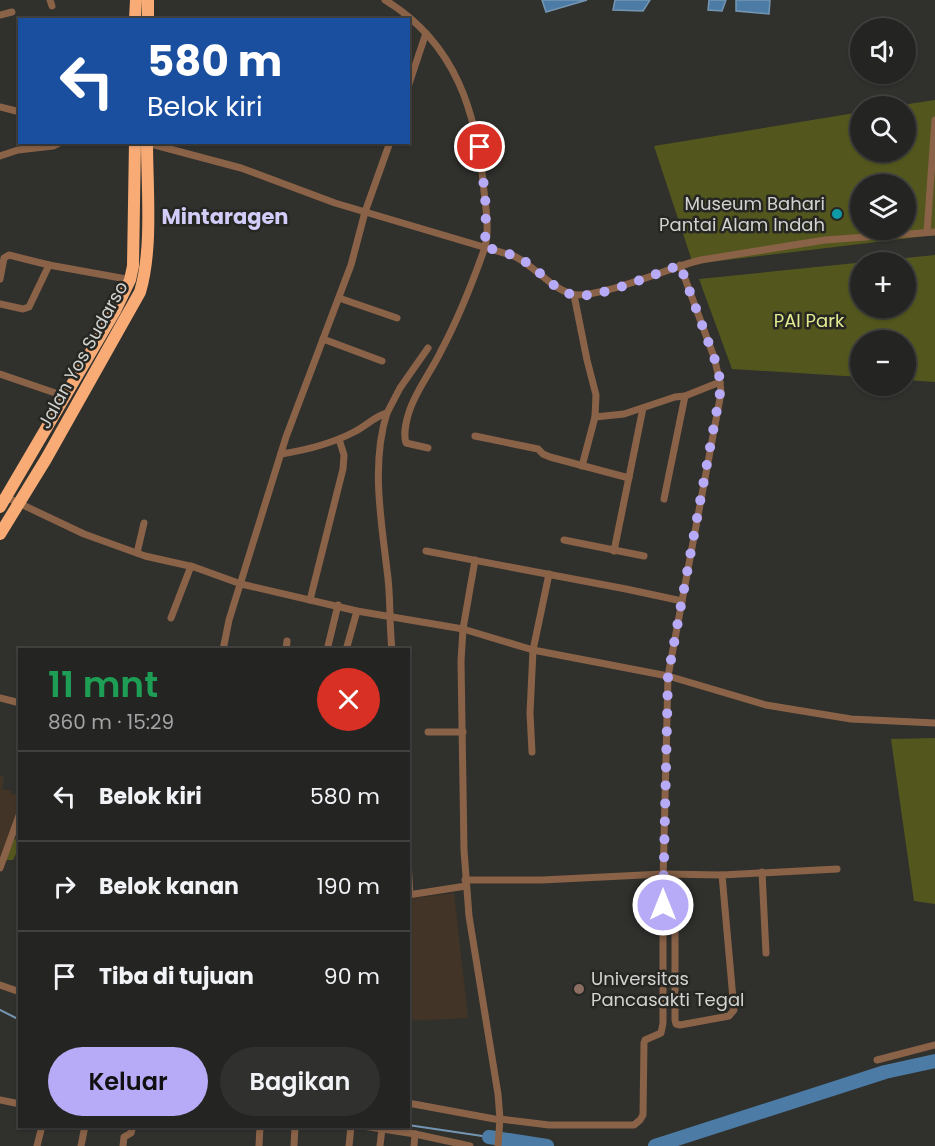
<!DOCTYPE html>
<html lang="id">
<meta charset="utf-8">
<style>
:root{--surface:#242422;--page:#30302f;--text:#f1f3f6;--muted:#a3a4a5;--line:#414140;--accent:#b7abf8}
body{margin:0;font-family:Poppins,sans-serif;background:var(--page);color:var(--text);height:100vh;display:flex;flex-direction:column;font-size:22px;white-space:nowrap}
*{box-sizing:border-box;margin:0}
p{font-size:20px;color:var(--muted)}
.icon{flex:none;width:33px;height:33px;fill:none;stroke:currentColor;stroke-width:2;stroke-linecap:round;stroke-linejoin:round}
.map{position:relative;flex:1;overflow:hidden}
.panel{position:absolute;left:18px;top:648px;width:392px;height:480px;display:flex;flex-direction:column;background:var(--surface);border-radius:0px;box-shadow:0 2px 4px #0004,0 0 0 2px var(--line)}
.panel>*{flex:none}
.hud{position:absolute;left:18px;top:18px;width:392px;height:126px;border-radius:0px;box-shadow:0 2px 4px #0004,0 0 0 2px var(--line);background:#1a4fa0;color:#fff;overflow:hidden}
.fabs{position:absolute;left:850px;top:18px;display:grid;gap:12px}
.fabs a{display:grid;place-items:center;width:66px;height:66px;border-radius:50%;background:var(--surface);box-shadow:0 2px 4px #0004,0 0 0 2px var(--line);font-size:30px}
.pin{position:absolute;display:grid;place-items:center;width:51px;height:51px;color:#fff;margin:-26px;border:3px solid #fff;border-radius:50%;box-shadow:0 2px 6px #0007}
.me{position:absolute;width:66px;margin:-33px;rotate:0deg;stroke-linejoin:round;filter:drop-shadow(0 0 4px #0008)}
.turn{display:flex;align-items:center;gap:21px;height:126px;padding:0 30px;font-size:27px}
.turn .icon{width:78px;height:78px;stroke-width:2.5}
.turn b{display:block;font-size:42px;line-height:51px}
.round{display:grid;place-items:center;flex:none;width:63px;height:63px;border-radius:32px;background:var(--page)}
.headline{display:flex;align-items:center;justify-content:space-between;height:102px;padding:0 30px}
h1{font-size:36px;font-weight:600;line-height:45px;color:#1e9e55}
.primary-button{display:flex;gap:12px;margin-top:auto;padding:12px 30px}
.primary-button a{flex:1;height:69px;border-radius:36px;background:var(--accent);color:#111;font-size:24px;font-weight:600;line-height:69px;text-align:center}
.primary-button a+a{background:var(--page);color:var(--text)}
ul{padding:0;list-style:none}
li{display:flex;align-items:center;gap:18px;height:90px;padding:0 30px;border-top:2px solid var(--line)}
li div{flex:1}
li b{display:block;font-size:22px}
li em{font-style:normal}
.map>svg:first-child{display:block}
</style>
<div class="map">
<svg width="935" height="1146" viewBox="0 0 935 1146">
<rect width="100%" height="100%" fill="#30302d"/>
<g fill="#423426">
<path d="M0 776H4L2 789 11 791V794L15 795 17 789H20L19 813 0 868Z"/>
<path d="M454 893 468 1018 409 1021 408 899Z"/>
</g>
<g fill="#53571d" fill-rule="evenodd">
<path d="M935 100V235L693 264 654 146 861 112V152H906V106H895ZM861 184H906V230H861Z"/>
<path d="M935 255V382L906 380V340H861V377L732 369 699 279ZM861 262H906V308H861Z"/>
<path d="M935 738V904L914 901 891 739Z"/>
<path d="M17 838H19V851L17 852 13 860H6L14 840Z"/>
</g>
<g fill="#4c7ca5" stroke="#7496b2" stroke-width="1.5">
<path d="M542 0H587L546 12Z"/>
<path d="M615 0H650L643 11 613 10Z"/>
<path d="M709 0H726L722 11 708 10Z"/>
<path d="M736 0H770L769 14 736 11Z"/>
</g>
<g fill="none" stroke-linecap="round" stroke-linejoin="round">
<g stroke="#7496b2" stroke-width="2">
<path d="M0 1010 20 1020"/>
<path d="M408 1125 489 1137"/>
</g>
<g stroke="#4c7ca5" stroke-width="14">
<path d="M489 1137 547 1146"/>
<path d="M655 1146 885 1072 935 1061"/>
</g>
<g stroke="#896247" stroke-width="7">
<path d="M50 0 52 6"/>
<path d="M385 0C456 43 477 113 484 191 486 210 490 232 484 250 472 284 458 319 441 351 431 372 416 390 409 412 406 422 403 433 406 443L428 448"/>
<path d="M0 15 12 12"/>
<path d="M408 87 426 33"/>
<path d="M0 107 20 112"/>
<path d="M147 143 241 168 335 203 514 256C535 266 550 288 572 294 594 301 673 266 701 260L825 240 935 232"/>
<path d="M0 156 18 150 53 146 61 142"/>
<path d="M927 232 935 120"/>
<path d="M680 265 714 357 720 382"/>
<path d="M0 279 4 258 9 255 49 265 132 280"/>
<path d="M574 295 587 360 596 395 595 417 582 466"/>
<path d="M339 298 397 318"/>
<path d="M0 304 23 309 29 307 49 265"/>
<path d="M323 339 382 361"/>
<path d="M0 374 64 396"/>
<path d="M387 413 400 388 428 348"/>
<path d="M595 417 624 414 675 397 685 396 720 382 721 393 682 601"/>
<path d="M475 436 538 449 543 454 550 457 629 478"/>
<path d="M281 454C307 450 331 444 354 432 366 426 375 416 387 413 371 463 381 519 387 570 391 596 389 623 392 650"/>
<path d="M6 497 84 534 145 556 194 567 241 584 357 611 463 629 533 650 668 676 766 705 851 719 935 723"/>
<path d="M664 499 685 396"/>
<path d="M564 540 644 556"/>
<path d="M426 551 626 589 682 601 668 676 663 882V1023L661 1033 645 1040 644 1043 643 1115 640 1120 634 1125H549L500 1119"/>
<path d="M614 551 643 408"/>
<path d="M137 553 144 523"/>
<path d="M475 560 463 629 461 661 464 850 469 916 498 1094 500 1119 498 1146"/>
<path d="M310 600 343 469 344 455 339 439"/>
<path d="M171 618 191 566"/>
<path d="M223 650 229 620 286 437 351 265 365 212 390 142"/>
<path d="M286 650 287 641"/>
<path d="M327 650 338 605"/>
<path d="M346 650 357 611"/>
<path d="M0 698 20 703"/>
<path d="M428 732H463"/>
<path d="M532 752 530 713 533 650 549 574"/>
<path d="M408 860 410 895"/>
<path d="M0 868 20 813"/>
<path d="M762 872 766 953"/>
<path d="M675 875V1020L676 1024 680 1025 729 1016 734 1010 722 875"/>
<path d="M465 880H542L663 874 722 875 837 869"/>
<path d="M408 895 466 886"/>
<path d="M0 985 20 992"/>
<path d="M877 1060 935 1045"/>
<path d="M0 1100 20 1104"/>
<path d="M408 1103 500 1120"/>
<path d="M363 1126 415 1134 470 1146"/>
<path d="M37 1146 42 1126"/>
<path d="M81 1146 85 1126"/>
<path d="M123 1146 124 1137 131 1133 133 1126"/>
<path d="M259 1146 260 1126"/>
<path d="M294 1146 295 1126"/>
<path d="M349 1146 351 1126"/>
<path d="M380 1146 382 1128"/>
<path d="M414 1146 415 1134"/>
</g>
<g stroke="#f8ab75" stroke-width="12">
<path d="M148 0V20"/>
<path d="M135 20 136 0"/>
<path d="M0 507 115 311 130 280 133 266 135 142"/>
<path d="M0 534 46 459 140 292C153 249 147 188 147 142"/>
</g>
</g>
<g fill="none" stroke-linecap="round" stroke-linejoin="round">
<path stroke="#b7abf8" stroke-width="10" stroke-dasharray="0 18" d="M480 147 486 208 485 247C498 251 513 254 524 261 541 271 554 291 574 295 596 300 657 273 680 265L719 371 720 393 668 676 663 905"/>
</g>
<circle fill="#0f9aa8" stroke="#262623" stroke-width="2" cx="837" cy="214" r="6"/>
<circle fill="#8d6e63" stroke="#262623" stroke-width="2" cx="579" cy="989" r="6"/>
<g text-anchor="middle" stroke-width="5" stroke-linejoin="round" paint-order="stroke">
<g font-size="18" fill="#d2d2d0" stroke="#262623" text-anchor="end">
<text x="825" y="210">Museum Bahari<tspan x="825" dy="21">Pantai Alam Indah</tspan></text>
<text x="591" y="985" text-anchor="start">Universitas<tspan x="591" dy="21">Pancasakti Tegal</tspan></text>
</g>
<g font-size="18" fill="#e3ea90" stroke="#262623">
<text x="809" y="327">PAI Park</text>
</g>
<g font-size="18" fill="#d2d2d0" stroke="#262623">
<text transform="translate(83 355) rotate(-61)" y="6">Jalan Yos Sudarso</text>
</g>
<g font-size="21" font-weight="bold" fill="#d1ccf8" stroke="#262623">
<text x="225" y="224">Mintaragen</text>
</g>
</g>
</svg>
<div class="fabs">
<a><svg class="icon" aria-label="sound" viewBox="0 0 24 24"><path d="M4 9h4l5-4v14l-5-4H4zM17 9q2 3 0 6"/></svg></a>
<a><svg class="icon" aria-label="search" viewBox="0 0 24 24"><circle cx="10" cy="10" r="6"/><path d="M15 15l6 6"/></svg></a>
<a><svg class="icon" aria-label="layers" viewBox="0 0 24 24"><path d="M12 4l9 5-9 5-9-5zM3 14l9 5 9-5"/></svg></a>
<a>+</a>
<a>−</a>
</div>
<div class="pin" style="left:480px;top:147px;background:#d93025"><svg class="icon" aria-label="arrive" viewBox="0 0 24 24"><path d="M6 21V4h12l-3 4 3 4H6"/></svg></div>
<svg class="me" style="left:663px;top:905px" viewBox="-20 -20 40 40"><circle r="17" fill="#b7abf8" stroke="#fff" stroke-width="3"/><path d="M0-11L8 9 0 5-8 9z" fill="#fff"/></svg>
<div class="hud">
<div class="turn"><svg class="icon" aria-label="left" viewBox="0 0 24 24"><path d="M17 20v-9H6M10 6l-5 5 5 5"/></svg><div><b>580 m</b>Belok kiri</div></div>
</div>
<section class="panel">
<div class="headline"><div><h1>11 mnt</h1><p>860 m · 15:29</p></div><a class="round" style="background:#d93025;color:#fff"><svg class="icon" aria-label="close" viewBox="0 0 24 24"><path d="M6 6l12 12M18 6L6 18"/></svg></a></div>
<ul>
<li><svg class="icon" aria-label="left" viewBox="0 0 24 24"><path d="M17 20v-9H6M10 6l-5 5 5 5"/></svg><div><b>Belok kiri</b></div><em>580 m</em></li>
<li><svg class="icon" aria-label="right" viewBox="0 0 24 24"><path d="M7 20v-9h11M14 6l5 5-5 5"/></svg><div><b>Belok kanan</b></div><em>190 m</em></li>
<li><svg class="icon" aria-label="arrive" viewBox="0 0 24 24"><path d="M6 21V4h12l-3 4 3 4H6"/></svg><div><b>Tiba di tujuan</b></div><em>90 m</em></li>
</ul>
<div class="primary-button"><a>Keluar</a><a>Bagikan</a></div>
</section>
</div>
